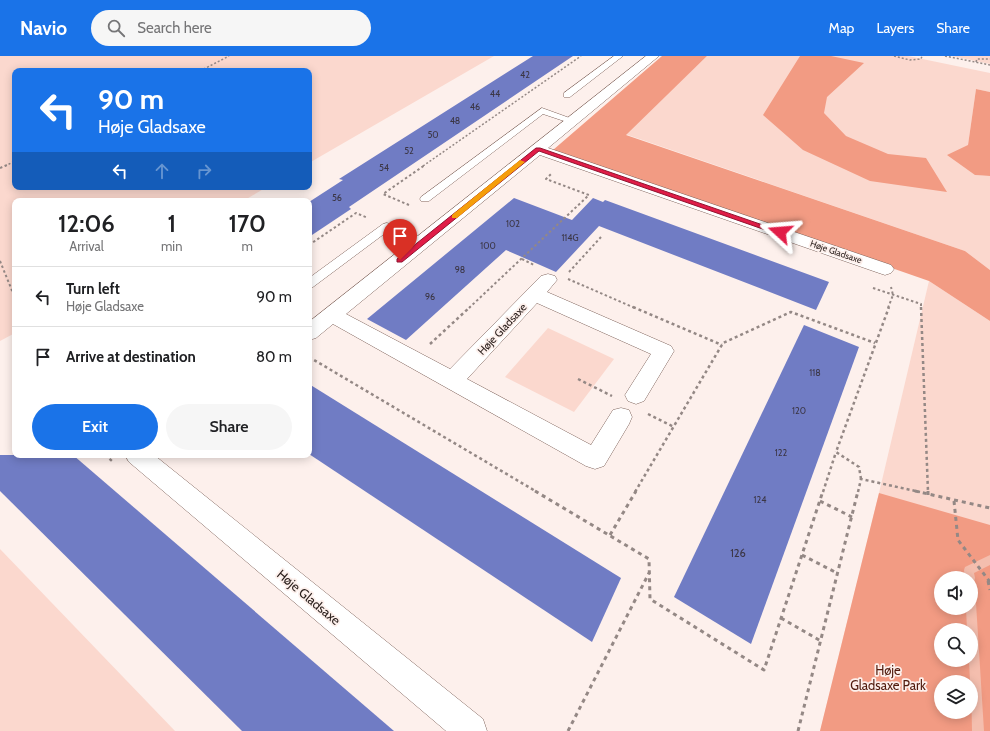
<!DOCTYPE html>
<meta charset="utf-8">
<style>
:root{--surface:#fff;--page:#f6f6f6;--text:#202124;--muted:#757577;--line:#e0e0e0;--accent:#1a73e8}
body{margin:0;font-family:Cabin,sans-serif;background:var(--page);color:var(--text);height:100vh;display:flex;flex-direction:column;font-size:15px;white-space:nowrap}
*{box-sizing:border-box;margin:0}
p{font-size:13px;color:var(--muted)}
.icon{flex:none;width:22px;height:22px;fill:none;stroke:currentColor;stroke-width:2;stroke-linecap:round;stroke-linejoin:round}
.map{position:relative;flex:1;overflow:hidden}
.panel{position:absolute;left:12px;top:142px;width:300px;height:260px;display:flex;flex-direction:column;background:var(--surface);border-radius:8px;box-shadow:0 2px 10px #0003}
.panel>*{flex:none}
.banner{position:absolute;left:12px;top:12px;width:300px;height:122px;border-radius:8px;box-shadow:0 2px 10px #0003;background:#1a73e8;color:#fff;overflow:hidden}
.tools{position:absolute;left:934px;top:515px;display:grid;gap:8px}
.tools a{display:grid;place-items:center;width:44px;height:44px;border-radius:50%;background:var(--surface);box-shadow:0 2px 10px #0003;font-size:20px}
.pin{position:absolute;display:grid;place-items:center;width:34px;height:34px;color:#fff;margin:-41px -17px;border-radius:50% 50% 50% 0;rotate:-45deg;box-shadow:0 0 4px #0007}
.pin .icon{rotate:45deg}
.me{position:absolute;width:44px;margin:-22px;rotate:289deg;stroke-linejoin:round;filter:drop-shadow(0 0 3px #0008)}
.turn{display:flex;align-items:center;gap:14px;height:84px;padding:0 20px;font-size:18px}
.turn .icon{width:52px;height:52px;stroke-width:2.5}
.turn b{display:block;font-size:28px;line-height:34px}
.lanes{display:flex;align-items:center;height:38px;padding:0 20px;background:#0003;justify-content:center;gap:20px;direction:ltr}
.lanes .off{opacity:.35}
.eta{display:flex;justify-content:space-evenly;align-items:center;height:68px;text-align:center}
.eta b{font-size:24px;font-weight:600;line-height:28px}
.action{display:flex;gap:8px;margin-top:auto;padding:8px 20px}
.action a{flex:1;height:46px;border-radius:24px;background:var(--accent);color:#fff;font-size:16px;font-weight:600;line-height:46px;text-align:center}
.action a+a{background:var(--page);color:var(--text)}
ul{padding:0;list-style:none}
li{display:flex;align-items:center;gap:12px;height:60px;padding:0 20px;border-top:1px solid var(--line)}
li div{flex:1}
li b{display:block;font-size:15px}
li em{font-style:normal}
header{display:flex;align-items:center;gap:24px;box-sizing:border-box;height:56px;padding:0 20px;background:var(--accent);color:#fff}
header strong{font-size:19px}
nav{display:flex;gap:22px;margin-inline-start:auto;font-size:14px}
.search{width:280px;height:36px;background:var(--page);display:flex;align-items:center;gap:10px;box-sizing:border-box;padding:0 14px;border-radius:22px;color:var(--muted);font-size:15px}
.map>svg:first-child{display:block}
</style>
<header>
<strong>Navio</strong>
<div class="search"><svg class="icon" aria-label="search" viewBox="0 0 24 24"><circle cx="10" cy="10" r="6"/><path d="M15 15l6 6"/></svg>Search here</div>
<nav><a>Map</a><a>Layers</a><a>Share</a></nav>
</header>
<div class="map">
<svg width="990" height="675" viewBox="0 0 990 675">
<rect width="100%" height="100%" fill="#fdf0ec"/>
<g fill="#fbd8ce" fill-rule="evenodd">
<path d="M0 0H494L309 107V15H15V131H267L243 145H15V277L0 285Z"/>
<path d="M707 0H908L990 17V36L976 33 968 89 975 119 990 120V214L965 195 625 78Z"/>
<path d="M952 0H990V8Z"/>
<path d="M929 225 990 265V675H820L879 437ZM941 522H971V552H941ZM941 574H971V604H941ZM941 626H971V656H941Z"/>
<path d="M548 272 614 303 574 356 505 321Z"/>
<path d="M0 493 175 675H0Z"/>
</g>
<g fill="#f29b83" fill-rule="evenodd">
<path d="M662 0H707L626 79 965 195 990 214V265L929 225 553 94Z"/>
<path d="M800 0H831L864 7 827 41 824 57 846 80 888 98 926 102 947 136 870 125 803 94 763 59Z"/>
<path d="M976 33 990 36V120L975 119 947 99 968 89Z"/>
<path d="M879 437 990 469V675H820ZM941 522H971V552H941ZM941 574H971V604H941ZM941 626H971V656H941Z"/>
</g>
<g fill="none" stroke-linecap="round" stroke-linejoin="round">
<g fill="#f4beae" fill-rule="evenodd">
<path d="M990 499V509L974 517 975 522 974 526 971 527V522H965L964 514 965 511Z"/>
<path d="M971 542 975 543 976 547 984 675H972L971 626H970L969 604H971V574H967L966 552H971Z"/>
</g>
</g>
<g fill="#707cc4">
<path d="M533 0H573L349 151 351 153 309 181V146L343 124 339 123Z"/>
<path d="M514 142 572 164 593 142 603 146 605 144 829 226 816 254 599 170 556 216 506 194 406 284 367 263Z"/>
<path d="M804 269 859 291 751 588 674 541Z"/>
<path d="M309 328 621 522 592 586 309 398Z"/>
<path d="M0 399H73L394 675H242L0 435Z"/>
</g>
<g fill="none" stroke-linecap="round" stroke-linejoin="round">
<defs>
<g id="service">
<path d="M614 0H623L570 41H564V37Z"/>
<path d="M542 52 578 65 573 68 543 58 429 145H421L420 143 421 141Z"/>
<path d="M387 167 426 183 428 186 422 190 418 189 388 175 313 231 309 232V222L383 168Z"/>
</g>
<g id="minor">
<path d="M646 0H659L548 92 891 209 894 213 891 217 885 219 879 217 540 99 346 258 450 313 541 220 548 218 555 220 557 224 547 236 671 290 674 295 644 345 636 348 628 345 625 339 651 298 537 247 467 323 591 389 613 354 621 352 629 354 632 361 629 368 604 410 595 413 586 410 333 268 316 282 309 284V266Z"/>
<path d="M125 399H154L483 663 487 675H446L129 406Z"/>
</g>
</defs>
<use href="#service" stroke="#80655d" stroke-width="1"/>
<use href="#minor" stroke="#80655d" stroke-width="1"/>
<g stroke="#948885" stroke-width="1.5" stroke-dasharray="2 2" stroke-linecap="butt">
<path d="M894 0 910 4 921 3 922 0"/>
<path d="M945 0 990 9"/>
<path d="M976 6 977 3H990"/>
<path d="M200 15 229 0"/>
<path d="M5 110 15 105"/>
<path d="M423 110 581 0"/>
</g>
<g stroke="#948885" stroke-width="2" stroke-dasharray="2.5 2.5" stroke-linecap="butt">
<path d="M0 112 7 109"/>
<path d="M409 149 383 138 425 109"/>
<path d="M309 189 356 157 368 162"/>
<path d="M522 203 534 209"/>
<path d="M0 205 15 242"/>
<path d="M569 216 601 181"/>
<path d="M568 223 635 252"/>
<path d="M873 232 921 248V252"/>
<path d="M469 252 589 139 546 123 552 117"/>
<path d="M888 252 893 239 891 231"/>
</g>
<g stroke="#948885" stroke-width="2.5" stroke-dasharray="3 3" stroke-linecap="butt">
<path d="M633 251 722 289"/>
<path d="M921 251 928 436"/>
<path d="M430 288 470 251"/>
<path d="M309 301 537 436"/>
<path d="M578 323 612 340"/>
<path d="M648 358 674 371"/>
<path d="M105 399 112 405"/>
<path d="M861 423 859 411 836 396 889 251"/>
<path d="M635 436 723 287 791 256 875 287"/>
<path d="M823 436 836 396"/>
<path d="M858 436 861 423 920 436"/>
</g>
<g stroke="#948885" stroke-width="3" stroke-dasharray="4 4" stroke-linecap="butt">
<path d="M535 435 649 503 650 543 764 614 823 435"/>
<path d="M915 435 990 452"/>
<path d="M928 435V439"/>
<path d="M820 445 852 461"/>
<path d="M954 445 958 484 990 526"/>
<path d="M610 479 636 435"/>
<path d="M802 499 837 517"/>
<path d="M988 525 990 534"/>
<path d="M781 562 821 585"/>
<path d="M568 675 649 517"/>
<path d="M798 675 858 435"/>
</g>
<use href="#service" fill="#fff" fill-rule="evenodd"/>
<use href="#minor" fill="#fff" fill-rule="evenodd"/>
</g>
<path fill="#e11d48" stroke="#92132f" d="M536 92H540L783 176 777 178 539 95 402 206H397V203Z"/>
<path fill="#f59e0b" d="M520 104 525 106 457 162H452V159Z"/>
<g text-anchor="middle" stroke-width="3.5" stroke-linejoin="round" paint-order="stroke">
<g font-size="9" fill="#3b3645">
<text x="525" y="22">42</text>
<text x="495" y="41">44</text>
<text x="475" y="54">46</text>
<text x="455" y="68">48</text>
<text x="433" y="82">50</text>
<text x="409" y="98">52</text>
<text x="384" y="115">54</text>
<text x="337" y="145">56</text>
<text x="513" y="171">102</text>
<text x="570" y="185">114G</text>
<text x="488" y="193">100</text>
<text x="460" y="217">98</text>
<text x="430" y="244">96</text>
<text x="815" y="320">118</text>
<text x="799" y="358">120</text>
<text x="781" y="400">122</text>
<text x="760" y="447">124</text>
</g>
<g font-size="9" fill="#291e1b" stroke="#fdf0ec">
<text transform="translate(836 196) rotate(19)" y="3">Høje Gladsaxe</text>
</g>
<g font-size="11" fill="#291e1b" stroke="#fdf0ec">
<text transform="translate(502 273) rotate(-47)" y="4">Høje Gladsaxe</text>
</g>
<g font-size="11" fill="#3b3645">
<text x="738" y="501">126</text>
</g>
<g font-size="13" fill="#291e1b" stroke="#fdf0ec">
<text transform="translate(309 541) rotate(40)" y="5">Høje Gladsaxe</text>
</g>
<g font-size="13" fill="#511b0d" stroke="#fdf0ec">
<text x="888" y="619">Høje<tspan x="888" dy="15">Gladsaxe Park</tspan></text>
</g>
</g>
</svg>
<div class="tools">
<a><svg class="icon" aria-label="sound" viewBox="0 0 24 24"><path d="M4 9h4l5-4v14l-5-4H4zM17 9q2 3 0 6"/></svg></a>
<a><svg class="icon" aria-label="search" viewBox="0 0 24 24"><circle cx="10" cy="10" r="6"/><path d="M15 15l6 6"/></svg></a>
<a><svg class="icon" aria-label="layers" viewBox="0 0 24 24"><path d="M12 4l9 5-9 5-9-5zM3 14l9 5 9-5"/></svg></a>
</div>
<div class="pin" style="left:400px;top:204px;background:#d93025"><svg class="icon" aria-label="arrive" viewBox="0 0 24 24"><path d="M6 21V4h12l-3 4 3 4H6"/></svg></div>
<svg class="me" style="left:780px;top:176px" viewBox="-20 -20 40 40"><path d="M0-17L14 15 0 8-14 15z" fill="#e11d48" stroke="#fff" stroke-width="4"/></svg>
<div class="banner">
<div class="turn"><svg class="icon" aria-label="left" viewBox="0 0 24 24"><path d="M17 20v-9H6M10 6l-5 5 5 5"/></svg><div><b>90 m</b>Høje Gladsaxe</div></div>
<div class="lanes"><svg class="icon" aria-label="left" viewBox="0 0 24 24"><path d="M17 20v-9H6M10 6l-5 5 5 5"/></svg><svg class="icon off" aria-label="ahead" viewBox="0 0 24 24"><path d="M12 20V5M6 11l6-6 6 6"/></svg><svg class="icon off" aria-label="right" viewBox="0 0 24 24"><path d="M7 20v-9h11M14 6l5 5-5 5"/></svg></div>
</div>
<section class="panel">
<div class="eta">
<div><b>12:06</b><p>Arrival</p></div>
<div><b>1</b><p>min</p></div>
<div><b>170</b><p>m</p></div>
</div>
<ul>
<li><svg class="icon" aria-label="left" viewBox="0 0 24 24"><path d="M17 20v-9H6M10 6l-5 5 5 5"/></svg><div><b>Turn left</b><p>Høje Gladsaxe</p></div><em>90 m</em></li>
<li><svg class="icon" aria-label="arrive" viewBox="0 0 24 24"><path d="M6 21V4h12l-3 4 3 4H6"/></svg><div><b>Arrive at destination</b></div><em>80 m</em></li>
</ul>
<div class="action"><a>Exit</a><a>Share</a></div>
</section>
</div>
